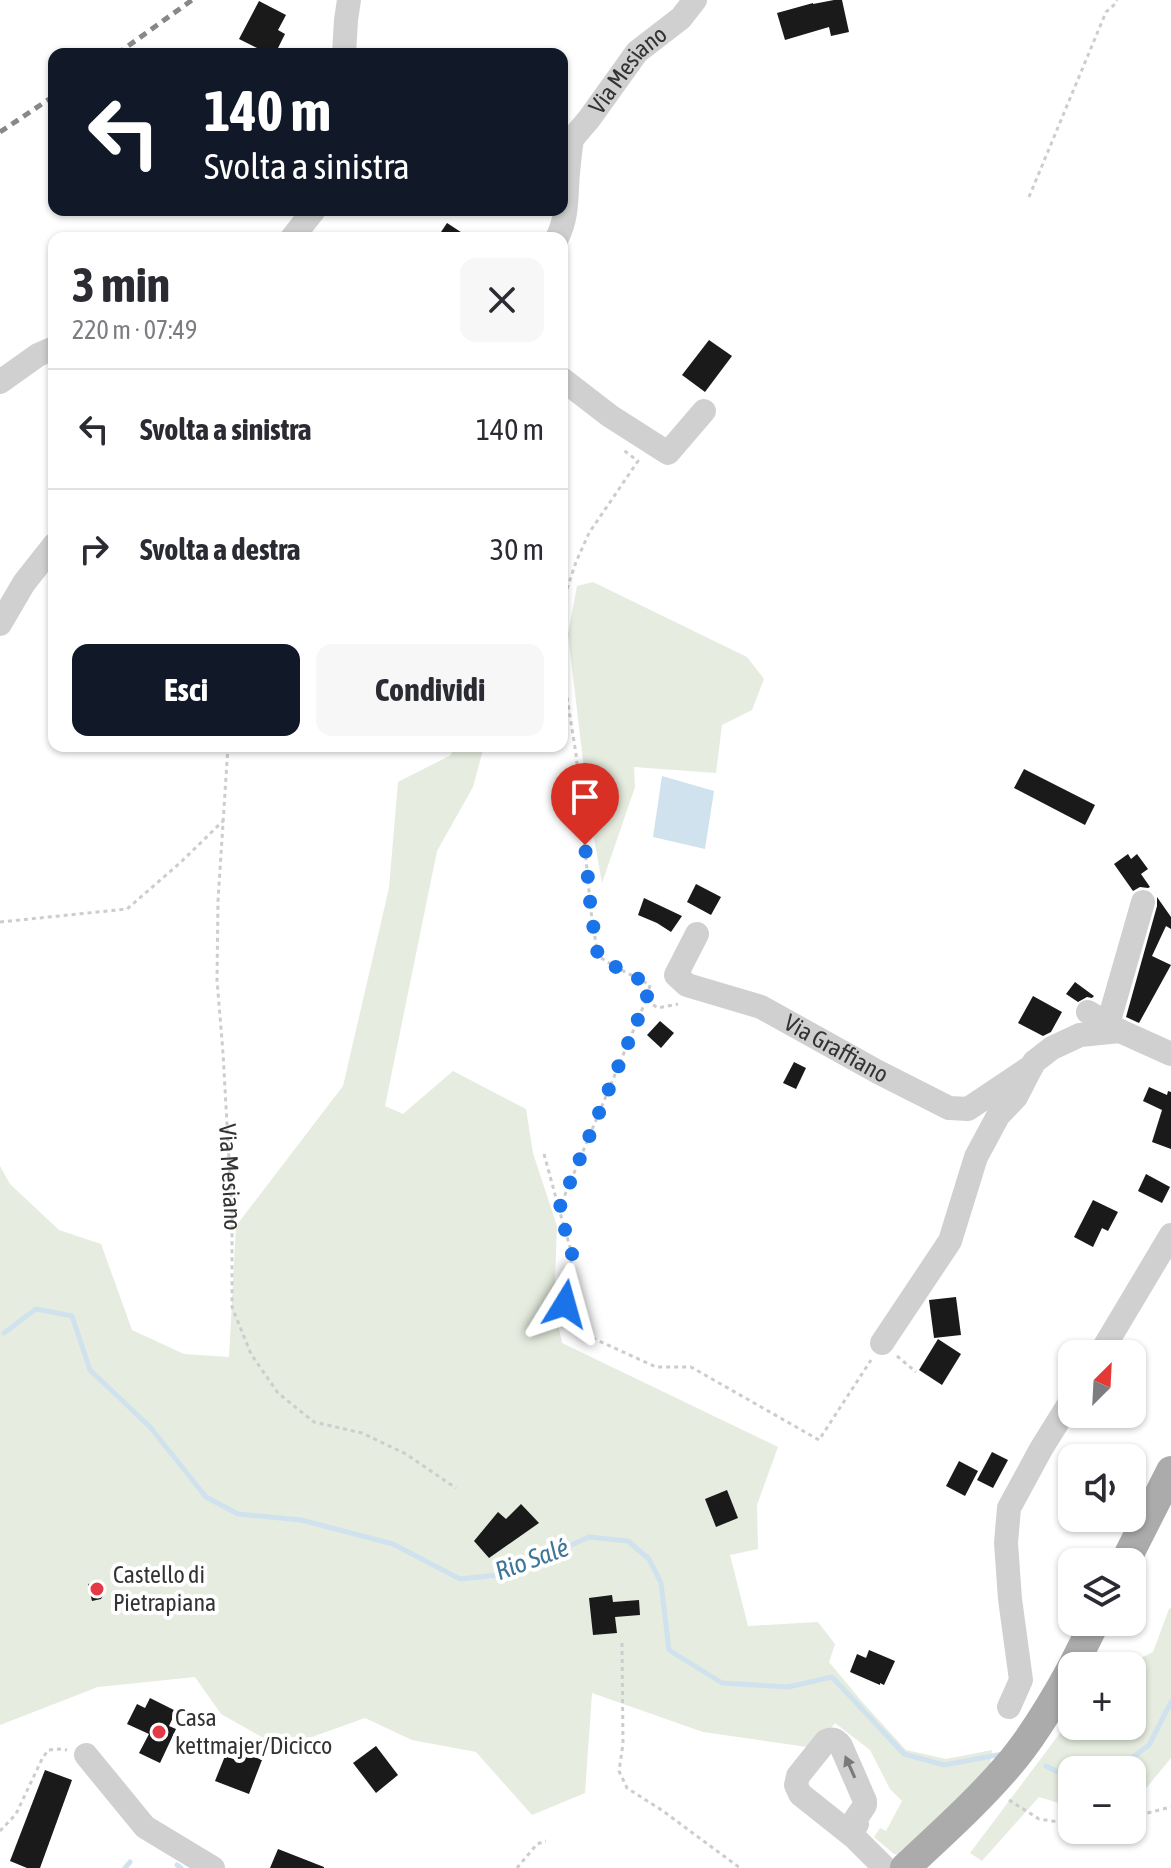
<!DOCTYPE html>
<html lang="it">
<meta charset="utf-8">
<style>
:root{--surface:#fff;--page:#f7f7f7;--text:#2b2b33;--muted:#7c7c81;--line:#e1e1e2;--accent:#111827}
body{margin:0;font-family:"Asap Condensed",sans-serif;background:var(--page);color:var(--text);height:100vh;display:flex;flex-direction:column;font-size:30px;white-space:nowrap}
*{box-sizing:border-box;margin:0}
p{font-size:26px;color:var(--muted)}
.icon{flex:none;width:44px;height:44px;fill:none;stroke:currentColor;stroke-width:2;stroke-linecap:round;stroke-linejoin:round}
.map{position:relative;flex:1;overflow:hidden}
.details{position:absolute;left:48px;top:232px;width:520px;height:520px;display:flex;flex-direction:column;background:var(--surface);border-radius:16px;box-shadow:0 2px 6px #0004}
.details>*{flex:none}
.guide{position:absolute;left:48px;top:48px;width:520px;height:168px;border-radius:16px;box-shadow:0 2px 6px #0004;background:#111827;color:#fff;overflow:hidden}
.needle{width:52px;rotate:24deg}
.buttons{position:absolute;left:1058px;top:1340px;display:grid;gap:16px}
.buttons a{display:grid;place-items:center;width:88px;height:88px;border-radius:16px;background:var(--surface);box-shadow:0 2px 6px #0004;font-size:40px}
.pin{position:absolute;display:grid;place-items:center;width:68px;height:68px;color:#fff;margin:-82px -34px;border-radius:50% 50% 50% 0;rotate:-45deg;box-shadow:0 0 8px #0007}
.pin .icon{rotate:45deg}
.me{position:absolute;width:88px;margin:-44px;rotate:8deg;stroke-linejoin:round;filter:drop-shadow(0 0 6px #0008)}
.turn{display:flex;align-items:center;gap:28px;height:168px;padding:0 24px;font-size:36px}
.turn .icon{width:104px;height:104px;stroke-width:2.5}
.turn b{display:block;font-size:56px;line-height:68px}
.round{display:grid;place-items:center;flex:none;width:84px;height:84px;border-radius:16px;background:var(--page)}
.head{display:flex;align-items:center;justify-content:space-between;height:136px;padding:0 24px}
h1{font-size:48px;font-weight:700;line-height:60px}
.primary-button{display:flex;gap:16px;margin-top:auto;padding:16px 24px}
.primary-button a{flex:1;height:92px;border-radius:16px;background:var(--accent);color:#fff;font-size:32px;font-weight:700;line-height:92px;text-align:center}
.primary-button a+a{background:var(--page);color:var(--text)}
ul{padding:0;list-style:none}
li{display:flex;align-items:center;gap:24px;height:120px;padding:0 24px;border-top:2px solid var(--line)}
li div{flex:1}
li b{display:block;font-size:30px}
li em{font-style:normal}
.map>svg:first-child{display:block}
</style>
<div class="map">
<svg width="1171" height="1868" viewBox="0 0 1171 1868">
<rect width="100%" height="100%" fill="#fff"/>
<g fill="#e6ecdf">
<path d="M593 582 747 657 764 679 752 710 722 725 716 773 634 767 635 787 602 883 589 811 568 634 577 586Z"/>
<path d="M453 746H484L473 787 437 851 385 1106 403 1114 453 1071 526 1109 533 1153 557 1226 554 1303 562 1343 778 1447 757 1505 758 1549 730 1555 748 1626 818 1622 835 1644 829 1662 864 1704 906 1750 946 1759 992 1750 988 1784 912 1857 894 1854 874 1837 880 1828 886 1831 902 1801 890 1789 870 1750 835 1723 814 1748 703 1732 592 1693 585 1793 532 1815 476 1752 412 1740 365 1718 281 1748 221 1714 195 1677 98 1687 0 1725V1166L10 1184 59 1230 101 1244 132 1330 184 1354 229 1357 236 1226 343 1086 389 888 398 782 451 755Z"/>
<path d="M1171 1608V1758L1138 1798 1132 1800V1770H1072V1807L1039 1797 982 1861 970 1853 1072 1717V1726H1132V1666H1125L1153 1652 1169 1609Z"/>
</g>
<path fill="#cfe2ee" d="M662 776 714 791 705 849 653 837Z"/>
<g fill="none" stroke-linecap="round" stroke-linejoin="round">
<g stroke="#cfe2ee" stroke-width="5">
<path d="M4 1333 36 1309 72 1316 90 1370 150 1427 206 1497 238 1514 301 1520 393 1544 460 1579 508 1574 589 1537 628 1541 649 1559 661 1583 669 1650 722 1683 788 1687 832 1677 904 1754 944 1765 1003 1754"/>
<path d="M1046 1766 1072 1779"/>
<path d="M1116 1770 1149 1745 1171 1702"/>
<path d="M177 1865 181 1868"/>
<path d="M125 1868 130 1862"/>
</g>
</g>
<g fill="#1a1a1a">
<path d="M834 0H842L849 32 831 36 829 27 785 40 777 13 813 3V4Z"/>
<path d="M259 1 286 15 278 30 285 34 275 54H269L239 39Z"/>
<path d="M447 223 470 238H437Z"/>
<path d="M709 340 732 356 705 392 682 375Z"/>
<path d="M1024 769 1095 805 1085 825 1014 788Z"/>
<path d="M1128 854 1131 859 1137 854 1148 869 1141 874 1150 887 1148 888 1140 887 1133 891 1114 864Z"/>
<path d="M696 884 721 897 711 915 687 902Z"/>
<path d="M1157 897 1171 917V929L1166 926 1152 956 1171 965 1139 1023 1126 1017 1157 906Z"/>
<path d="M644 898 682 916 671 932 657 923 638 915Z"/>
<path d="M1075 982 1094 996 1092 998 1087 997 1078 1002 1066 994Z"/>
<path d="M1033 996 1062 1012 1051 1032 1043 1036 1018 1023Z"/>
<path d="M660 1021 674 1033 661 1048 647 1035Z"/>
<path d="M794 1062 806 1068 796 1089 783 1083Z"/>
<path d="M1149 1087 1167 1095 1168 1091 1171 1092V1149L1152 1142 1162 1110 1143 1101Z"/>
<path d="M1146 1174 1170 1187 1162 1203 1138 1191Z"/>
<path d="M1093 1200 1118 1212 1108 1231 1102 1228 1093 1247 1074 1237Z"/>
<path d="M956 1297 961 1335 934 1338 929 1300Z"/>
<path d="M938 1339 961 1354 942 1385 919 1370Z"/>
<path d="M992 1452 1008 1460 993 1488 977 1480Z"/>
<path d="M959 1461 978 1471 965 1496 946 1486Z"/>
<path d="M727 1490 738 1518 716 1527 705 1499Z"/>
<path d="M521 1504 539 1523 489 1558 474 1541 498 1512 506 1519Z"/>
<path d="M98 1582 103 1585 105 1592 101 1599 92 1601 88 1584Z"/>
<path d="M612 1595 613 1602 639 1600 640 1615 615 1617 617 1633 593 1635 589 1598Z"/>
<path d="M869 1650 895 1661 884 1685 880 1683V1685L850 1672 857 1654 866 1658Z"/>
<path d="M150 1698 176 1711 169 1726 176 1729 160 1763 139 1753 149 1734 127 1724 137 1704 145 1708Z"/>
<path d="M376 1746 398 1775 376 1793 353 1763Z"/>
<path d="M239 1751 262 1760 249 1794 215 1781 225 1756 236 1760Z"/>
<path d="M45 1770 72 1780 40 1868H27L10 1861Z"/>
<path d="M278 1849 324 1867V1868H270Z"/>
</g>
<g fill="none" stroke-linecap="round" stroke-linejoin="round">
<g stroke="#cdcdcd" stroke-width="3" stroke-dasharray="4 4" stroke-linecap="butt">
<path d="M1029 197 1106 12 1115 4 1117 0"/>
<path d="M562 604 576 562 589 533 638 461 622 449"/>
<path d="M562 666 576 754 591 912 598 956 614 966 650 985 646 1000 658 1008 678 1004"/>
<path id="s1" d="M228 746 218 901 217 980 223 1053 232 1213V1307L251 1354 278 1393 314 1422 362 1433 406 1454 456 1488"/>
<path d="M0 922 127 909 181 862 223 821"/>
<path d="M646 1000 559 1209 572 1254 564 1325 656 1367H691L819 1440 871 1360"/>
<path d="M544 1154 559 1209"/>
<path d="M897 1356 916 1372"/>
<path d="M622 1643 623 1744 619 1771 627 1788 663 1811 740 1868"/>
<path d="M1009 1800 1039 1819 1072 1824"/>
<path d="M1132 1817 1171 1807"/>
<path d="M0 1831 16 1814 42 1759 48 1750 61 1749 67 1750"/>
<path d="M517 1868 537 1844 546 1841"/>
</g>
<g stroke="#d0d0d0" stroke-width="24">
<path d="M344 54 346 20 349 0"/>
<path id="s2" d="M562 143 572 139 589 119 637 52 681 18 695 0"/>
<path d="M292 238 314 210"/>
<path d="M557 238C568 217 566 195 568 173 569 162 570 151 572 139"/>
<path d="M562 379 610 416 668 453 704 411"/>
<path d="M0 382 38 355 54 348"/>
<path d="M0 624 24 583 54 545"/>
<path id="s3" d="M697 934 676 975 687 985 761 1007 878 1072 949 1108 968 1109 1032 1066"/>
<path d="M1088 1012 1120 1031 1171 1054"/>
<path d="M1108 1024 1143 902"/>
<path d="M882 1343 950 1241 976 1157 998 1116 1016 1097 1034 1062 1052 1048 1080 1035 1120 1031"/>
<path d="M1100 1354 1171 1235"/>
<path d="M1009 1707 1021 1680 1010 1599 1006 1543 1009 1508 1041 1449 1072 1399"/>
<path d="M86 1755 145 1827 213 1868"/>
<path d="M854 1837 852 1832 857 1824 855 1820 865 1805V1801L841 1746C837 1740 833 1738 826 1741L798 1776 796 1785 800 1794 854 1837 885 1868"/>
</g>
<g stroke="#ababab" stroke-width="30">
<path d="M1125 1562 1171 1471"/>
<path d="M1073 1666 1095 1622"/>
<path d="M905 1868C940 1835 976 1803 1007 1767 1033 1737 1053 1703 1072 1668"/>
</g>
<g stroke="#888" stroke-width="5" stroke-dasharray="8 6" stroke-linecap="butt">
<path d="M117 54 192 0"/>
<path d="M0 132 54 96"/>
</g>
</g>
<defs><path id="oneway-solid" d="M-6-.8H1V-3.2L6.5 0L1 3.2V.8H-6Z" transform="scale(2)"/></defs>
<use fill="#7a7a7a" href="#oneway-solid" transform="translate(850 1767) rotate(-114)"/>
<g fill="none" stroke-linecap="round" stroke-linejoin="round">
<path stroke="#1a73e8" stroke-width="14" stroke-dasharray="0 25.2" d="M565 1304 572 1254 559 1209 646 1000 650 985 614 966 598 956 591 912 585 845"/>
</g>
<g fill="#e63946" stroke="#fff" stroke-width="3">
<circle cx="97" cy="1589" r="8"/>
<circle cx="159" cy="1732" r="8"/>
</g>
<g text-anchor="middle" stroke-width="8" stroke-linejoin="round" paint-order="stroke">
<g font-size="24" fill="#333" stroke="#fff">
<text dy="8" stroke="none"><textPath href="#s2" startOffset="100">Via Mesiano</textPath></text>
<text dy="8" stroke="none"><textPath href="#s3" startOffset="224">Via Graffiano</textPath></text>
<text dy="8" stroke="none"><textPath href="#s1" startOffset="432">Via Mesiano</textPath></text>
</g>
<g font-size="24" fill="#333" stroke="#fff" text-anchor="start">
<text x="113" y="1583">Castello di<tspan x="113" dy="28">Pietrapiana</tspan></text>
<text x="175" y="1726">Casa<tspan x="175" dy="28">kettmajer/Dicicco</tspan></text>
</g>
<g font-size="26" font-style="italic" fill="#3f7597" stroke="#fff">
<text transform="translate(532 1559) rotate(-20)" y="9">Rio Salé</text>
</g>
</g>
</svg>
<div class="buttons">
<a><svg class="needle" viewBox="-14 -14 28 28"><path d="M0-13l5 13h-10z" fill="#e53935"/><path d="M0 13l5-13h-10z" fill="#7c7c81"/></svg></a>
<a><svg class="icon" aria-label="sound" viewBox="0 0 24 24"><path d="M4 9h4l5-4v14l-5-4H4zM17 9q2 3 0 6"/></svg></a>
<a><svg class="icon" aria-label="layers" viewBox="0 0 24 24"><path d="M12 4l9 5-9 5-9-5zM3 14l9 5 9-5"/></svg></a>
<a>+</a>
<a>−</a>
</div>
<div class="pin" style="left:585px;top:845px;background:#d93025"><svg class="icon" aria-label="arrive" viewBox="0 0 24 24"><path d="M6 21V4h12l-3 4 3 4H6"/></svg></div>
<svg class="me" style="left:565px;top:1304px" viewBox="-20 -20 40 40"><path d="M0-17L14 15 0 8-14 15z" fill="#1a73e8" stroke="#fff" stroke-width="4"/></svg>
<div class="guide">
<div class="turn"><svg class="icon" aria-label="left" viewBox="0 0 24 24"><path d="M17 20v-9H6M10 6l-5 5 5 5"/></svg><div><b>140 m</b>Svolta a sinistra</div></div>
</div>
<section class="details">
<div class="head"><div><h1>3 min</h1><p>220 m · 07:49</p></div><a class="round"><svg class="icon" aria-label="close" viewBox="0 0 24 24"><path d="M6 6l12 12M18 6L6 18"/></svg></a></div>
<ul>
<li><svg class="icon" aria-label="left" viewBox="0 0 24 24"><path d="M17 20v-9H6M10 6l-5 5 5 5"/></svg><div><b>Svolta a sinistra</b></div><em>140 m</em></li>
<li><svg class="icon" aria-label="right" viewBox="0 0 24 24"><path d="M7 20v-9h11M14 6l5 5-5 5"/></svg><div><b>Svolta a destra</b></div><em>30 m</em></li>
</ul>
<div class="primary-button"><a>Esci</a><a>Condividi</a></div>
</section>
</div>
